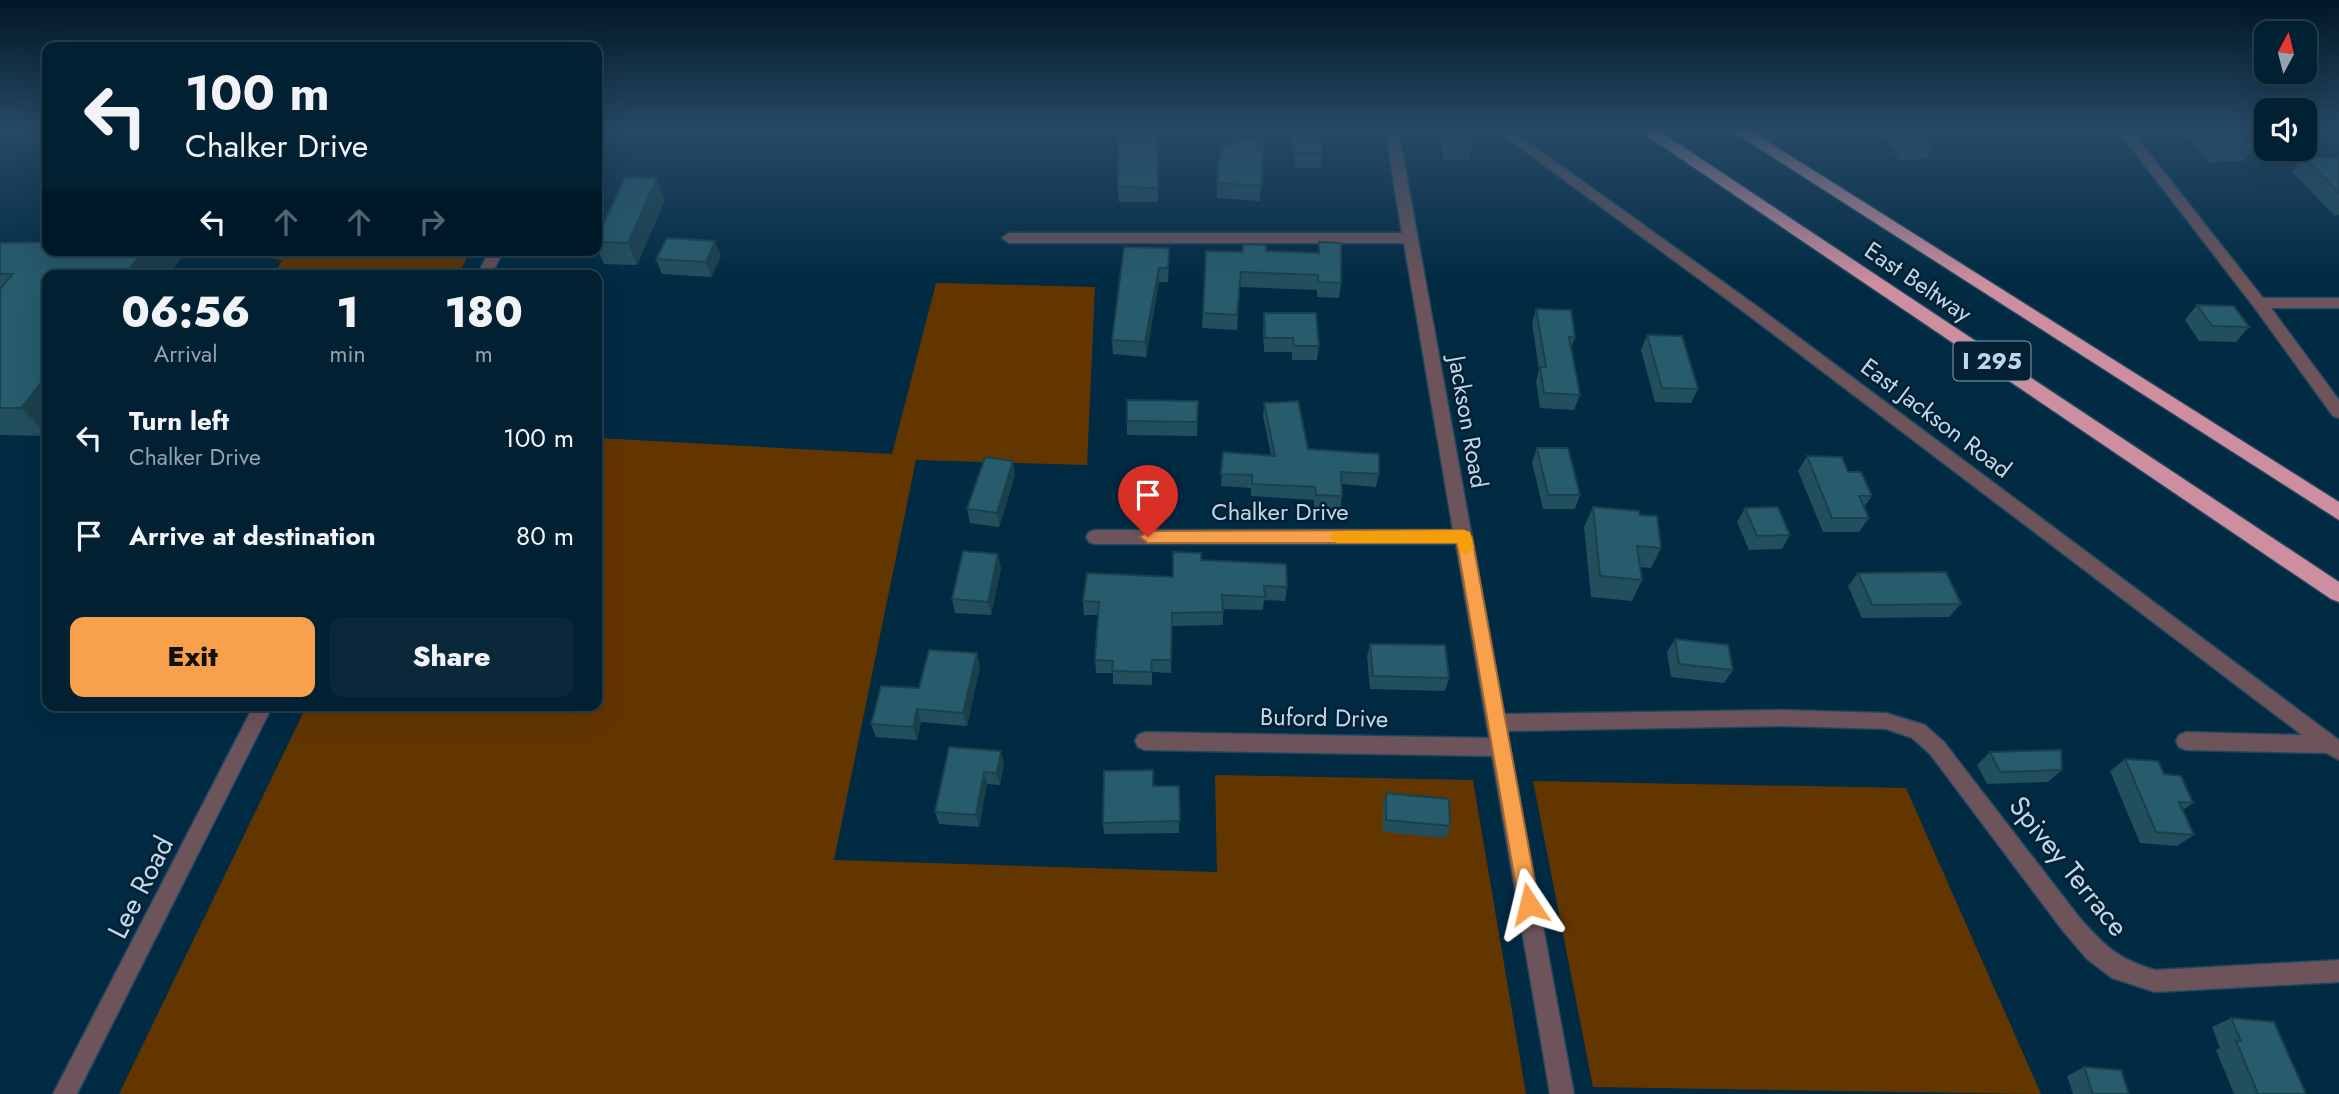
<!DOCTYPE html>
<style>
:root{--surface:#012032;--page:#0b283a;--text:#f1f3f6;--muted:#96a3ac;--line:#233e4d;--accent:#f8a04b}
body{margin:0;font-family:Jost,sans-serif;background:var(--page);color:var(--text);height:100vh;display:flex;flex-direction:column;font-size:26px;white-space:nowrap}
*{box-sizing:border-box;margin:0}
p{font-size:23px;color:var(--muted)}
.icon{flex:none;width:38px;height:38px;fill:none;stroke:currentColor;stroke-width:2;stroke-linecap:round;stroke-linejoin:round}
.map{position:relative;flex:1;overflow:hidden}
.drawer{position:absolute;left:42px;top:270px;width:560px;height:441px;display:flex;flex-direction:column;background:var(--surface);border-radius:14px;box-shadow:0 7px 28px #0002,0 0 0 2px var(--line)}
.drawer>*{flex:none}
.guide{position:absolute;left:42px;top:42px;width:560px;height:214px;border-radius:14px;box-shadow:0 7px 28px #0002,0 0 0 2px var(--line);background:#012032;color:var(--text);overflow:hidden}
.needle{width:46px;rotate:7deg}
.controls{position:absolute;left:2254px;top:21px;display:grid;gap:14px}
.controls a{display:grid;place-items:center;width:63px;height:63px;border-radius:14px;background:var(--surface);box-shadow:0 7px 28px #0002,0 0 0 2px var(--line);font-size:35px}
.pin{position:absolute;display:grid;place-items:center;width:60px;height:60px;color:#fff;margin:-72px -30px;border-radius:50% 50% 50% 0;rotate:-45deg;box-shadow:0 0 7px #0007}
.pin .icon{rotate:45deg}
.me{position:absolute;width:77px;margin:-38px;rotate:350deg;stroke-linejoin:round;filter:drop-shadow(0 0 5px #0008)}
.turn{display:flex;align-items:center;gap:24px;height:147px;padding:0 28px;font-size:32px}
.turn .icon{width:91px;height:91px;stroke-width:2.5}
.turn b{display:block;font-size:49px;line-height:60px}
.lanes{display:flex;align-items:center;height:66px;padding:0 28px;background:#0003;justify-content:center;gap:35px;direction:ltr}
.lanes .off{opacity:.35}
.eta{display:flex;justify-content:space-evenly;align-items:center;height:119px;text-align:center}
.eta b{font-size:42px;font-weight:800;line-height:49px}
.cta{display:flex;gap:14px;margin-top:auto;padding:14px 28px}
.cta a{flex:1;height:80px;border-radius:14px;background:var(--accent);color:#111;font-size:28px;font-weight:800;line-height:80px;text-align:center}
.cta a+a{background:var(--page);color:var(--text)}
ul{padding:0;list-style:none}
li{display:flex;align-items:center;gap:21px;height:98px;padding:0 28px}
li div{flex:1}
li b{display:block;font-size:26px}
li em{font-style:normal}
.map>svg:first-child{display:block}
</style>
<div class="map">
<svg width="2339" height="1094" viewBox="0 0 2339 1094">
<rect width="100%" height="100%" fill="#012a43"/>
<g fill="#633600">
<path d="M256 250H471L458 275H274L282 260 253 256Z"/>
<path d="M936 283 1095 287 1087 465 916 460 834 860 1217 872 1215 775 1473 780 1526 1094H119L307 705H597V438L892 454Z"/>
<path d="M1533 781 1906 788 2041 1094 1593 1087Z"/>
</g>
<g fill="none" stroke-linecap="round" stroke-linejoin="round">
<defs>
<g id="minor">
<path d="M1385 129H1398L1504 714 1783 710 1886 713 1925 725 1944 742 2079 917C2105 946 2116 958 2155 970L2339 960V982L2155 992 2112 978 2087 959 2063 931 1930 754 1912 738 1886 729 1783 726 1507 731 1574 1094H1550L1492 756 1145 750 1138 747 1135 741 1138 735 1145 732 1489 738 1456 544H1095L1089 542 1086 537 1089 532 1095 530H1453L1404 243H1009L1002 238 1009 233H1402Z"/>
<path d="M1495 129H1510L1758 307 2339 740V760L2326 753 2186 750 2179 747 2176 741 2179 735 2186 732 2302 735 1748 315Z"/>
<path d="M2117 129H2130L2263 298H2339V308H2271L2339 400V418L2333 416 2254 307Z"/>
</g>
<g id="tertiary">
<path d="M490 250H504L491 275H477Z"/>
<path d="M254 705H273L77 1094H53Z"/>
</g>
<g id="motorway">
<path d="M1637 129H1656L2339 582V602L2331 599Z"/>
<path d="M1729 129H1748L2339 502V520Z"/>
</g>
</defs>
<use href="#minor" stroke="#1f465e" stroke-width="3"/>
<use href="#tertiary" stroke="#1f465e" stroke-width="3"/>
<use href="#motorway" stroke="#1f465e" stroke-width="3"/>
<use href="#minor" fill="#6d535a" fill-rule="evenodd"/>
<use href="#tertiary" fill="#6d535a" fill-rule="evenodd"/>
<use href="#motorway" fill="#cd8e9f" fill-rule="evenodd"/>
</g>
<g fill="#224f5d">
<path d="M1441 129H1468L1472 145 1469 160H1444L1439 138Z"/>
<path d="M1878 129H1920L1933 147 1926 159 1899 160Z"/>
<path d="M2180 129H2238L2255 147 2243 161 2209 162Z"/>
<path d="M1294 130 1322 153 1321 168H1295L1292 145Z"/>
<path d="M1157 134 1158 202H1119L1118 187Z"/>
<path d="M1264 141 1260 201 1217 198V183L1233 145Z"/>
<path d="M2304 157 2339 158V215H2334L2292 172Z"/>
<path d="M665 200 637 265 604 264 597 248V237Z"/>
<path d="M1319 242 1341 283 1339 298 1317 297V290L1240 287 1237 330 1202 328 1203 313 1243 252 1266 251 1318 253Z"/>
<path d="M0 243 182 257 47 275V436L0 435Z"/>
<path d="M1124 247 1169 263 1168 282H1159L1146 357 1113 354 1112 340Z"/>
<path d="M721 256 711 277 662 274 656 259Z"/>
<path d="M2197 305 2249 327 2236 342 2199 341 2185 320Z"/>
<path d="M1536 309 1575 337 1571 349 1580 395 1574 410 1540 408 1536 381 1539 370 1532 323Z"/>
<path d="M1264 313 1319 346 1317 360H1292V352H1264L1263 328Z"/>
<path d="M1647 335 1698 389 1691 403 1655 402 1641 350Z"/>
<path d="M1198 401 1197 436 1127 435V421Z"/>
<path d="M1264 403 1308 449 1379 474 1376 487 1342 484V496L1340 509 1314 507V500L1251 496V488L1221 486 1223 452 1271 455 1263 416Z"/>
<path d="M1537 448 1580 495 1575 509H1543L1532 462Z"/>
<path d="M1807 456 1848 472 1872 496 1864 507 1869 518 1859 532H1823L1798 471Z"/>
<path d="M1015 475 999 527 970 523 967 509Z"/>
<path d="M1593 507 1640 515 1661 548 1651 568 1640 567 1642 580 1632 601 1591 597 1584 527Z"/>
<path d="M1745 508 1790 535 1782 549 1749 550 1737 522Z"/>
<path d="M1201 560 1287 587 1285 601 1264 600 1263 610 1223 609V625L1172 626 1171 673 1152 672V685L1113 684V673H1096L1095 660 1098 615H1084L1083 601 1173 577Z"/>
<path d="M1001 568 991 615 955 613 952 599Z"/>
<path d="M1858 573 1961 604 1949 617 1862 618 1848 586Z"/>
<path d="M1675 639 1733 670 1724 683 1671 677 1667 652Z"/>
<path d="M1370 644 1449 678 1445 691 1370 689 1367 657Z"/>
<path d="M980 667 967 726 921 722 917 740 876 737 871 724 919 688Z"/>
<path d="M949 747 1004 763 1000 785 987 784 979 827 939 824 935 812Z"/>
<path d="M1990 752 2062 770 2048 782 1987 784 1977 765Z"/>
<path d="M2125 759 2164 774 2193 803 2183 810 2194 835 2177 846 2140 843 2110 771Z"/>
<path d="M1153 786H1179V833L1104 834 1103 823Z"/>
<path d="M1386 793 1450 826 1446 838 1383 832V805Z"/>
<path d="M2231 1018 2306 1094H2234L2216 1050 2220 1048 2212 1027Z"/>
<path d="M2084 1067 2129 1094H2073L2067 1076Z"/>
</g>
<g fill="#1b404c">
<path d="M657 178 665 200 637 265 628 243Z"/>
<path d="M715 241 721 256 711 277 706 262Z"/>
<path d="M144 250H176L182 257 169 275H125Z"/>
<path d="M1159 268V282L1146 357 1145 342Z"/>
<path d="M47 375V434L21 408Z"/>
<path d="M1013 461 1015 475 999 527 997 513Z"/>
<path d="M998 554 1001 568 991 615 988 602Z"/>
<path d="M977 653 980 667 967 726 963 713Z"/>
<path d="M917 709 921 722 917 740 913 727Z"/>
<path d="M1001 751 1004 763 1000 785 997 773Z"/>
<path d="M984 772 987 784 979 827 976 815Z"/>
</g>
<g fill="#275c6c" stroke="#1b404c" stroke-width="2">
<path d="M1443 129H1468L1472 145H1447Z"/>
<path d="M1892 129H1920L1933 147 1905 148Z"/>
<path d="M2203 129H2238L2255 147 2221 148Z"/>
<path d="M1294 130H1319L1322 153H1296Z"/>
<path d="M1157 134 1158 188 1118 187V135Z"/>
<path d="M1233 139 1264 141 1261 186 1217 183 1221 144 1233 145Z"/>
<path d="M2304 157 2339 158V193Z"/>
<path d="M625 177 657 178 628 243 597 242V237Z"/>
<path d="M47 234V250H144L125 275H47V375L21 408H0V289L13 274H0V243L40 242Z"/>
<path d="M667 238 715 241 706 262 656 259Z"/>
<path d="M1319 242 1341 243V283L1318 282V275L1241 272 1237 315 1203 313 1206 251 1243 252V244L1266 245V251L1319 253Z"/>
<path d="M1124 247 1169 248 1168 268H1159L1145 342 1112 340Z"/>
<path d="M2197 305 2234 306 2249 327 2212 326Z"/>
<path d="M1536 309 1571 310 1575 337H1569L1580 395 1544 393 1540 367H1546Z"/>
<path d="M1264 313H1316L1319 346H1294L1293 338H1265Z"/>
<path d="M1647 335 1682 336 1698 389 1662 388Z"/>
<path d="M1127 400 1198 401 1197 422 1127 421Z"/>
<path d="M1298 401 1308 449 1379 454V474L1341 472 1342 496 1316 495 1315 487 1252 484V475L1221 474 1223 452 1275 456 1264 403Z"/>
<path d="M1537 448H1568L1580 495H1548Z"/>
<path d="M1807 456 1842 457 1848 472H1861L1872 496H1859L1869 518H1832Z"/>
<path d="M985 457 1013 461 997 513 967 509Z"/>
<path d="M1593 507 1639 511 1640 515 1657 516 1661 548 1637 546 1642 580 1600 576Z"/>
<path d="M1778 507 1790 535 1757 536 1745 508Z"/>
<path d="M963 551 998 554 988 602 952 599Z"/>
<path d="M1173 552 1201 553V560L1286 564 1287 587 1264 586 1265 597 1222 595 1223 612 1172 613 1171 660H1152L1151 672 1112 671 1113 661 1095 660 1099 602 1083 601 1087 573 1173 577Z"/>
<path d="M1946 572 1961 604 1872 605 1858 573Z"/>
<path d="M1675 639 1728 645 1733 670 1679 664Z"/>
<path d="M1370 644 1445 645 1449 678 1373 676Z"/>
<path d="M929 650 977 653 963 713 917 709 913 727 871 724 881 686 919 688Z"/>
<path d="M949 747 1001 751 997 773 984 772 976 815 935 812Z"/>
<path d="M2061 750 2062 770 2000 772 1990 752Z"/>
<path d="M2125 759 2158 761 2164 774 2181 776 2193 803 2179 802 2194 835 2156 832Z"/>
<path d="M1153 770V786H1179L1180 821 1103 823 1104 771Z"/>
<path d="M1386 793 1449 799 1450 826 1386 820Z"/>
<path d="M2231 1018 2274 1022 2306 1094H2258L2236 1041H2241Z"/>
<path d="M2084 1067 2121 1070 2129 1094H2093Z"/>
</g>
<linearGradient id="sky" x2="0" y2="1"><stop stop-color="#011725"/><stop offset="0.46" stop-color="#274a66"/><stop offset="1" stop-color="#274a66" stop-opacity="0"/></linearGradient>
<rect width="2339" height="282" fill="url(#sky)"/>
<path fill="#f8a04b" stroke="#a16831" stroke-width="2" d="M1464 530 1472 537 1539 904 1536 910 1529 913 1522 910 1519 904 1457 543H1148L1140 537 1148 531Z"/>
<path fill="#f59e0b" d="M1464 530 1470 532 1474 548 1466 554 1460 552 1457 543H1337L1329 537 1337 531Z"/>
<g text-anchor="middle" stroke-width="5" stroke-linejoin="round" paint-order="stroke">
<rect fill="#052032" stroke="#86a1b4" stroke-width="2" x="1953.5" y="341.5" width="77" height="39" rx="5"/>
<g font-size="23" font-weight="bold" fill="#bed8ec">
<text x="1992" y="369">I 295</text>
</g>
<g font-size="24" fill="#bed8ec" stroke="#052032">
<text transform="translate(1918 282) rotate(34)" y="8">East Beltway</text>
<text transform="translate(1936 418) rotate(37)" y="8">East Jackson Road</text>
<text transform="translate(1468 422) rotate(80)" y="8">Jackson Road</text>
<text x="1280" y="520">Chalker Drive</text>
<text transform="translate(1324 718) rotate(1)" y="8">Buford Drive</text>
</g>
<g font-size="28" fill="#bed8ec" stroke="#052032">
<text transform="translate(2069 866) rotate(51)" y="10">Spivey Terrace</text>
<text transform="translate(140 887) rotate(-63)" y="10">Lee Road</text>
</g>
</g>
</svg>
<div class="controls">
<a><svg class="needle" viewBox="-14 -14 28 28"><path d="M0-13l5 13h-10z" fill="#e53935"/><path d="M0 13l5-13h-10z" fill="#96a3ac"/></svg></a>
<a><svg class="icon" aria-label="sound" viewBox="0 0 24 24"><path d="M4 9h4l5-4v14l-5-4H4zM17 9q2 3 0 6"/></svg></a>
</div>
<div class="pin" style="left:1148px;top:537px;background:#d93025"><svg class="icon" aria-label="arrive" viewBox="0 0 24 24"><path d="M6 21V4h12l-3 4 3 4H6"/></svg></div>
<svg class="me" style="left:1529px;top:904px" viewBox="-20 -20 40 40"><path d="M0-17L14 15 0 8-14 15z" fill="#f8a04b" stroke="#fff" stroke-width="4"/></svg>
<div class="guide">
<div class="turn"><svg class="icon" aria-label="left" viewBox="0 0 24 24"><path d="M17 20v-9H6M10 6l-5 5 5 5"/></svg><div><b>100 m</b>Chalker Drive</div></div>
<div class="lanes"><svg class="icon" aria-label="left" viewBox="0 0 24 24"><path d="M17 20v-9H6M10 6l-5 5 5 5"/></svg><svg class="icon off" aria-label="ahead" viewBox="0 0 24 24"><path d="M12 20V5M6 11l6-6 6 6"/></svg><svg class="icon off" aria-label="ahead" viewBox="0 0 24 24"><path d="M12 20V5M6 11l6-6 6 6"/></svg><svg class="icon off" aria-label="right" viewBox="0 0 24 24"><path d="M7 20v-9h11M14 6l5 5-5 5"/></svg></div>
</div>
<section class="drawer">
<div class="eta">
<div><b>06:56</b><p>Arrival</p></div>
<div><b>1</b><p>min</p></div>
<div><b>180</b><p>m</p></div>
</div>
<ul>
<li><svg class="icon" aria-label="left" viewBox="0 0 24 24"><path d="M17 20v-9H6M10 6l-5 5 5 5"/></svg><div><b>Turn left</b><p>Chalker Drive</p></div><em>100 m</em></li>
<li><svg class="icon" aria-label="arrive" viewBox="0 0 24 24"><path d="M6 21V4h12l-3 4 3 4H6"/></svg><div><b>Arrive at destination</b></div><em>80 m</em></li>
</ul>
<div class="cta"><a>Exit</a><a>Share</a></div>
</section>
</div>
